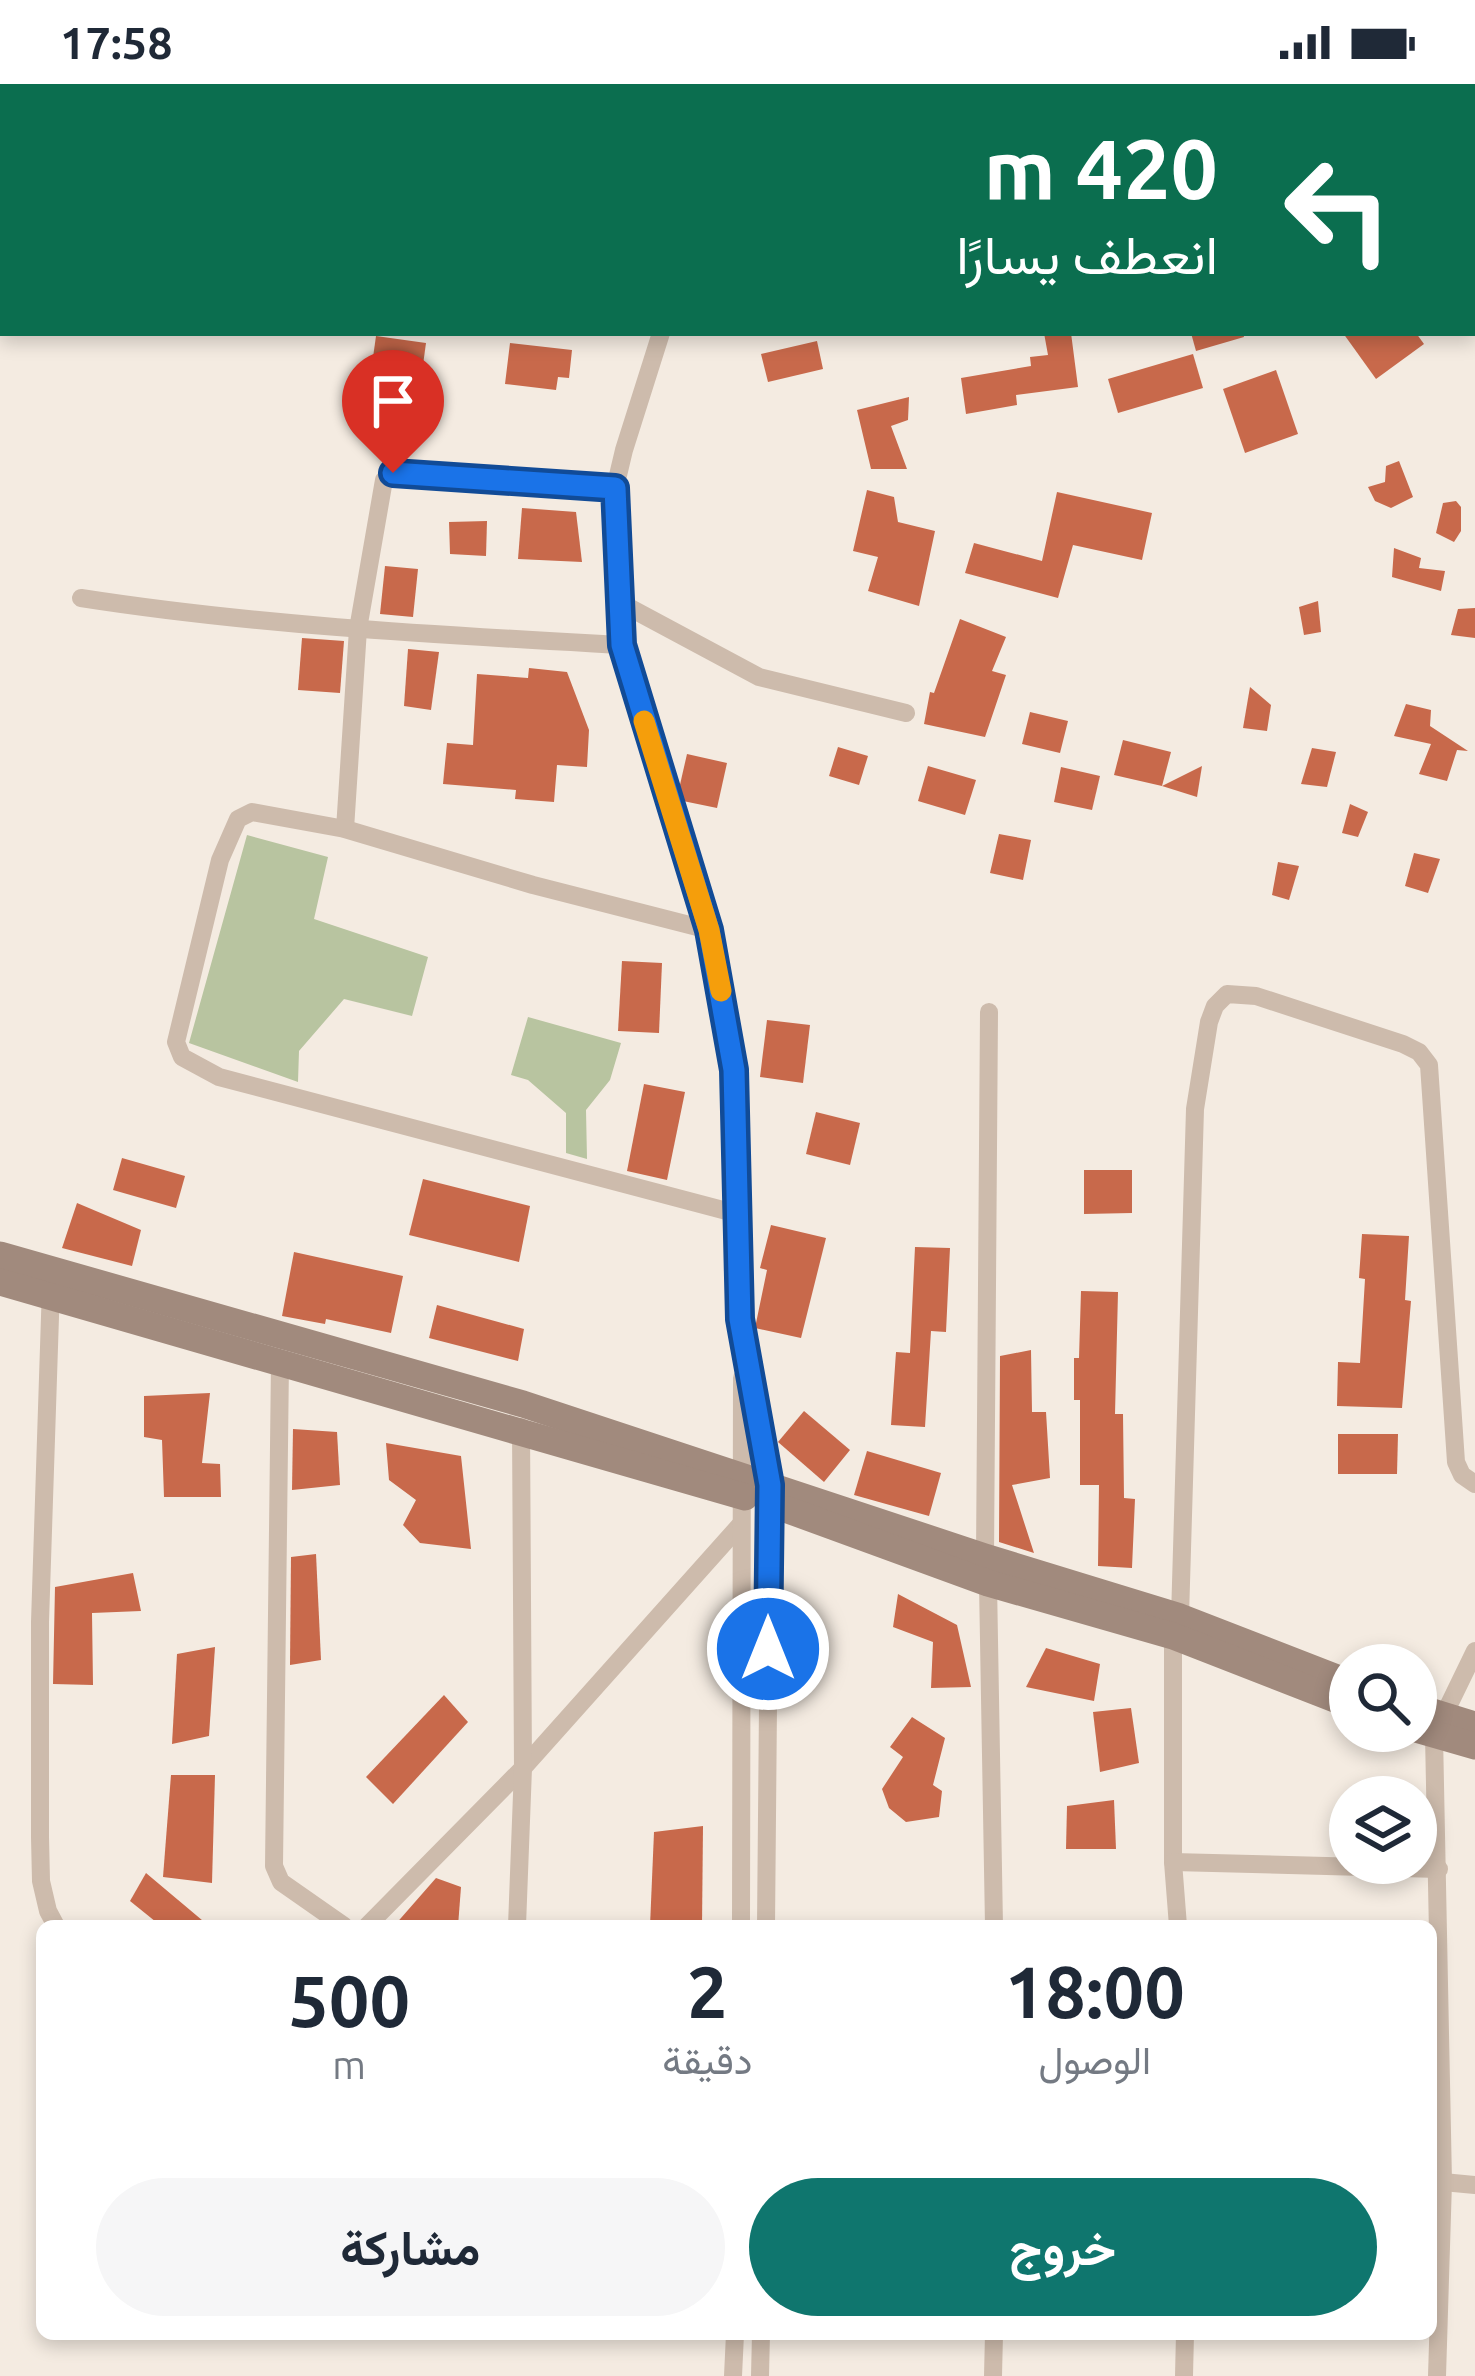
<!DOCTYPE html>
<html lang="ar">
<meta charset="utf-8">
<style>
:root{--surface:#fff;--page:#f6f6f7;--text:#1f2937;--muted:#747a83;--accent:#0f766e}
body{margin:0;font-family:Ubuntu,Vazirmatn,sans-serif;background:var(--page);color:var(--text);direction:rtl;height:100vh;display:flex;flex-direction:column;font-size:45px;white-space:nowrap}
*{box-sizing:border-box;margin:0}
p{font-size:39px;color:var(--muted)}
.icon{flex:none;width:66px;height:66px;fill:none;stroke:currentColor;stroke-width:2;stroke-linecap:round;stroke-linejoin:round}
.map{position:relative;flex:1;overflow:hidden;direction:ltr}
.sheet{position:absolute;left:36px;top:1836px;width:1401px;height:420px;display:flex;flex-direction:column;background:var(--surface);border-radius:18px;box-shadow:0 6px 18px #0003;direction:rtl}
.sheet>*{flex:none}
.banner{position:absolute;left:0px;top:0px;width:1476px;height:252px;box-shadow:0 6px 18px #0003;direction:rtl;background:#0b6e4f;color:#fff;overflow:hidden}
.controls{position:absolute;left:1329px;top:1560px;display:grid;gap:24px}
.controls a{display:grid;place-items:center;width:108px;height:108px;border-radius:50%;background:var(--surface);box-shadow:0 6px 18px #0003;font-size:60px}
.pin{position:absolute;display:grid;place-items:center;width:102px;height:102px;color:#fff;margin:-123px -51px;border-radius:50% 50% 50% 0;rotate:-45deg;box-shadow:0 0 12px #0007}
.pin .icon{rotate:45deg}
.me{position:absolute;width:132px;margin:-66px;rotate:0deg;stroke-linejoin:round;filter:drop-shadow(0 0 9px #0008)}
.turn{display:flex;align-items:center;gap:42px;height:252px;padding:0 60px;font-size:54px}
.turn .icon{width:156px;height:156px;stroke-width:2.5}
.turn b{display:block;font-size:84px;line-height:102px}
.eta{display:flex;justify-content:space-evenly;align-items:center;height:204px;text-align:center}
.eta b{font-size:72px;font-weight:700;line-height:84px}
.primary-button{display:flex;gap:24px;margin-top:auto;padding:24px 60px}
.primary-button a{flex:1;height:138px;border-radius:72px;background:var(--accent);color:#fff;font-size:48px;font-weight:700;line-height:138px;text-align:center}
.primary-button a+a{background:var(--page);color:var(--text)}
.status{display:flex;justify-content:space-between;align-items:center;height:84px;padding:0 60px;background:var(--surface);direction:ltr}
.status svg{height:33px;fill:currentColor}
.map>svg:first-child{display:block}
</style>
<div class="status"><b>17:58</b><svg viewBox="0 0 49 12"><path d="M0 12V9h3v3zM5 12V6h3v6zM10 12V3h3v9zM15 12V0h3v12zM26 1h20v11H26zM47 4h2v5h-2z"/></svg></div>
<div class="map">
<svg width="1475" height="2292" viewBox="0 0 1475 2292">
<rect width="100%" height="100%" fill="#f4ebe1"/>
<g fill="#b8c4a0">
<path d="M247 751 328 773 314 835 428 873 412 932 344 915 299 967 298 998 189 959Z"/>
<path d="M528 933 621 959 610 996 586 1026 587 1075 566 1069V1029L528 996 511 991Z"/>
</g>
<g fill="#c8694b">
<path d="M1044 249H1071L1078 303 1016 311 1017 321 966 330 961 294 1031 282 1030 273 1048 271Z"/>
<path d="M1191 249H1243L1244 253 1196 267Z"/>
<path d="M1343 249H1416L1424 260 1376 295Z"/>
<path d="M376 252 426 259 418 317 368 309Z"/>
<path d="M817 257 823 285 768 298 761 270Z"/>
<path d="M510 259 572 266 569 294 558 293 556 306 505 300Z"/>
<path d="M1193 270 1203 304 1118 329 1108 295Z"/>
<path d="M1276 286 1298 350 1245 369 1223 305Z"/>
<path d="M909 313 908 336 891 342 907 385H871L857 326Z"/>
<path d="M1399 377 1413 413 1391 424 1375 417 1368 403 1385 398 1386 382Z"/>
<path d="M867 406 894 413 898 438 935 447 919 522 868 507 878 473 853 467Z"/>
<path d="M1057 408 1152 429 1142 476 1073 461 1058 514 965 489 974 459 1042 477Z"/>
<path d="M1456 417 1461 423V447L1454 458 1436 449 1443 419Z"/>
<path d="M522 424 576 428 582 478 518 475Z"/>
<path d="M487 437 486 472 450 470 449 438Z"/>
<path d="M1394 464 1421 474 1419 484 1445 487 1441 507 1392 493Z"/>
<path d="M385 482 418 485 413 533 380 530Z"/>
<path d="M1318 517 1321 548 1304 551 1299 523Z"/>
<path d="M1475 524V554L1451 551 1458 525Z"/>
<path d="M960 535 1006 553 992 587 1006 591 985 653 924 640 930 608 934 609Z"/>
<path d="M302 554 344 557 340 609 298 606Z"/>
<path d="M408 565 439 568 431 626 404 622Z"/>
<path d="M529 584 567 588 589 646 587 683 557 681 554 718 515 715 516 706 443 700 447 659 473 661 477 590 528 594Z"/>
<path d="M1250 603 1271 621 1267 647 1243 644Z"/>
<path d="M1406 620 1431 626 1430 642 1468 667 1457 666 1447 697 1419 690 1431 660 1394 652Z"/>
<path d="M1030 628 1068 637 1060 669 1022 660Z"/>
<path d="M1123 656 1171 668 1162 702 1114 691Z"/>
<path d="M838 663 868 672 859 701 829 692Z"/>
<path d="M1312 664 1336 668 1327 703 1301 700Z"/>
<path d="M687 670 727 679 717 724 683 717 679 705Z"/>
<path d="M928 682 976 696 965 731 918 717Z"/>
<path d="M1202 682 1197 713 1162 702Z"/>
<path d="M1061 683 1100 692 1092 726 1054 718Z"/>
<path d="M1350 720 1368 728 1358 753 1342 749Z"/>
<path d="M999 750 1031 756 1023 796 990 789Z"/>
<path d="M1414 769 1440 775 1428 809 1405 802Z"/>
<path d="M1278 778 1299 782 1289 816 1272 811Z"/>
<path d="M622 877 662 879 659 949 618 947Z"/>
<path d="M767 936 810 941 803 999 760 993Z"/>
<path d="M644 1000 685 1008 667 1096 627 1087Z"/>
<path d="M816 1028 860 1039 850 1081 806 1070Z"/>
<path d="M122 1074 185 1092 176 1124 113 1106Z"/>
<path d="M1084 1086H1132V1129L1084 1130Z"/>
<path d="M423 1095 530 1122 519 1178 409 1151Z"/>
<path d="M77 1119 141 1146 132 1182 62 1164Z"/>
<path d="M771 1141 826 1154 801 1254 755 1244 767 1186 760 1184Z"/>
<path d="M1362 1150 1409 1152 1405 1216 1411 1217 1402 1324 1337 1322 1338 1278 1360 1279 1365 1195 1359 1194Z"/>
<path d="M915 1163 950 1164 946 1248 931 1247 925 1343 891 1341 896 1268 910 1269Z"/>
<path d="M294 1168 403 1192 391 1249 326 1235 325 1240 282 1232Z"/>
<path d="M1081 1207 1118 1208 1115 1330H1123L1124 1414 1135 1415 1132 1484 1098 1482 1099 1401H1080V1316H1074V1274H1079Z"/>
<path d="M437 1221 524 1245 518 1277 429 1254Z"/>
<path d="M1031 1266 1032 1328H1046L1050 1394 1012 1401 1034 1469 999 1458 1000 1272Z"/>
<path d="M210 1309 202 1379 220 1380 221 1413H164L162 1356 144 1353V1312Z"/>
<path d="M804 1327 850 1366 824 1398 778 1358Z"/>
<path d="M293 1345 337 1348 340 1401 292 1406Z"/>
<path d="M1338 1350H1398L1397 1390H1338Z"/>
<path d="M386 1359 461 1372 471 1465 420 1459 403 1441 416 1416 389 1396Z"/>
<path d="M867 1367 941 1389 929 1432 854 1411Z"/>
<path d="M316 1470 321 1576 290 1581 291 1473Z"/>
<path d="M133 1489 141 1527 92 1529 93 1601 53 1600 55 1503Z"/>
<path d="M898 1510 957 1541 971 1603 931 1604 933 1558 893 1543Z"/>
<path d="M215 1563 209 1652 172 1660 177 1570Z"/>
<path d="M1046 1564 1100 1580 1094 1617 1026 1603Z"/>
<path d="M444 1611 468 1638 393 1720 366 1693Z"/>
<path d="M1131 1624 1139 1679 1100 1688 1093 1628Z"/>
<path d="M912 1633 945 1654 933 1701 942 1707 939 1733 906 1738 889 1724 882 1705 903 1673 890 1663Z"/>
<path d="M171 1691H215L212 1799 163 1793Z"/>
<path d="M1114 1716 1116 1765H1066L1067 1722Z"/>
<path d="M703 1742 702 1842H650L654 1748Z"/>
<path d="M146 1789 209 1842H161L130 1817Z"/>
<path d="M436 1794 461 1803 458 1842H394Z"/>
</g>
<g fill="none" stroke-linecap="round" stroke-linejoin="round">
<g stroke="#cdbbac" stroke-width="9">
<path d="M64 3 65 0"/>
<path d="M0 21H3"/>
</g>
<g stroke="#cdbbac" stroke-width="18">
<path d="M736 3V0"/>
<path d="M905 3 916 0"/>
<path d="M661 249 624 366 615 404V453L626 580 709 846 734 986 740 1235 770 1401 766 1842"/>
<path d="M81 514C261 542 442 551 622 561"/>
<path d="M619 518 759 593 906 629"/>
<path d="M345 745 358 545 384 396 405 387 615 404"/>
<path d="M709 846 533 801 345 745 252 728 238 735 220 776 176 958 182 973 219 993 738 1130"/>
<path d="M51 1202 40 1538V1753L41 1797 48 1827 56 1842"/>
<path d="M280 1278 274 1782 281 1798 344 1842"/>
<path d="M985 1473 989 928"/>
<path d="M988 1499 994 1842"/>
<path d="M1180 1533 1195 1025 1209 938 1215 922 1227 910 1256 912 1403 960 1419 968 1429 981 1456 1378 1462 1391 1475 1400"/>
<path d="M1173 1552V1778L1178 1842"/>
<path d="M1443 1633 1475 1567"/>
<path d="M1434 1651 1443 2098 1437 2292"/>
<path d="M1173 1778 1439 1785"/>
<path d="M367 1842 523 1684 741 1440"/>
<path d="M517 1842 523 1684 521 1343"/>
<path d="M741 1842 742 1294"/>
<path d="M1443 2098 1475 2101"/>
<path d="M733 2292 735 2250"/>
<path d="M760 2292 761 2250"/>
<path d="M993 2292 994 2250"/>
<path d="M1184 2292 1185 2250"/>
</g>
<g stroke="#a18a7d" stroke-width="27">
<path d="M0 1171 523 1320 985 1473 1180 1533 1350 1599"/>
<path d="M0 1198 745 1413"/>
<path d="M788 1426 988 1499 1173 1552 1350 1621"/>
<path d="M1416 1623 1475 1641"/>
<path d="M1416 1645 1475 1662"/>
</g>
</g>
<g fill="none" stroke-linecap="round" stroke-linejoin="round">
<defs>
<path id="route" d="M393 389 615 404 622 561 709 846 734 986 740 1235 770 1401 768 1565"/>
</defs>
<use href="#route" stroke="#114b97" stroke-width="30"/>
<use href="#route" stroke="#1a73e8" stroke-width="21"/>
<path stroke="#f59e0b" stroke-width="21" d="M644 637 709 846 721 907"/>
</g>
</svg>
<div class="controls">
<a><svg class="icon" aria-label="search" viewBox="0 0 24 24"><circle cx="10" cy="10" r="6"/><path d="M15 15l6 6"/></svg></a>
<a><svg class="icon" aria-label="layers" viewBox="0 0 24 24"><path d="M12 4l9 5-9 5-9-5zM3 14l9 5 9-5"/></svg></a>
</div>
<div class="pin" style="left:393px;top:389px;background:#d93025"><svg class="icon" aria-label="arrive" viewBox="0 0 24 24"><path d="M6 21V4h12l-3 4 3 4H6"/></svg></div>
<svg class="me" style="left:768px;top:1565px" viewBox="-20 -20 40 40"><circle r="17" fill="#1a73e8" stroke="#fff" stroke-width="3"/><path d="M0-11L8 9 0 5-8 9z" fill="#fff"/></svg>
<div class="banner">
<div class="turn"><svg class="icon" aria-label="left" viewBox="0 0 24 24"><path d="M17 20v-9H6M10 6l-5 5 5 5"/></svg><div><b>420 m</b>انعطف يسارًا</div></div>
</div>
<section class="sheet">
<div class="eta">
<div><b>18:00</b><p>الوصول</p></div>
<div><b>2</b><p>دقيقة</p></div>
<div><b>500</b><p>m</p></div>
</div>
<div class="primary-button"><a>خروج</a><a>مشاركة</a></div>
</section>
</div>
